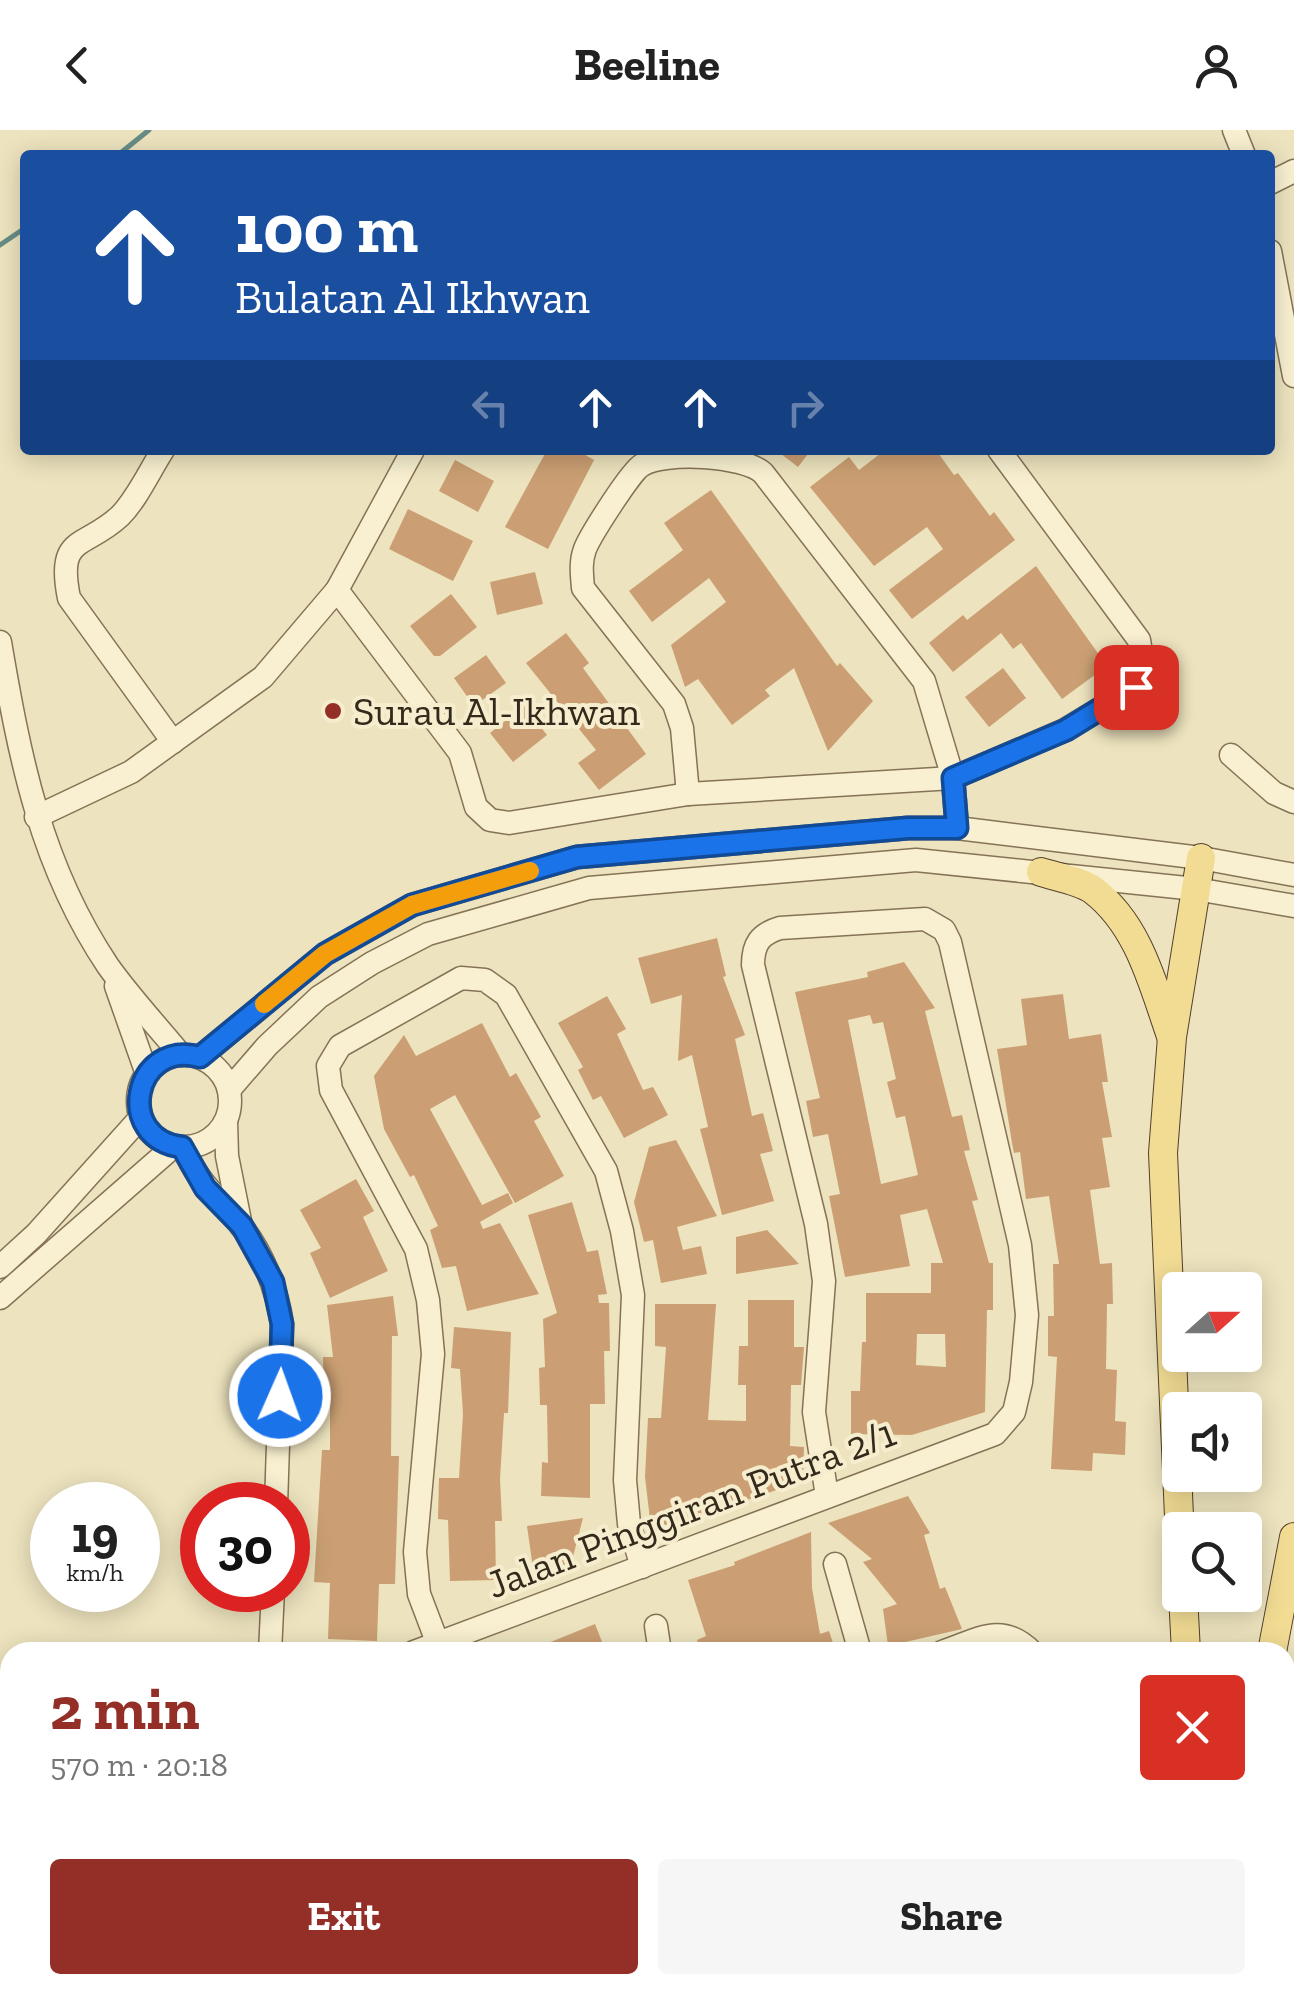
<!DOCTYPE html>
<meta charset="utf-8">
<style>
:root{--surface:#fff;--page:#f6f6f6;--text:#222;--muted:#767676;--accent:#942f27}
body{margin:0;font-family:"Zilla Slab",serif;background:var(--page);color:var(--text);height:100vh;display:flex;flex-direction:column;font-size:38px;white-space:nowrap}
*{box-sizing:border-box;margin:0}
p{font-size:32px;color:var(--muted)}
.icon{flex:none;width:55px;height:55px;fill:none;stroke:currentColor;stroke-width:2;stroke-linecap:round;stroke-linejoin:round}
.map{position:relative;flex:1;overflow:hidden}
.details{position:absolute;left:0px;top:1512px;width:1295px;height:352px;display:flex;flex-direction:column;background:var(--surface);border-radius:30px 30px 0 0;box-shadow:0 5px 25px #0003}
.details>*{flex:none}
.hud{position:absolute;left:20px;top:20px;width:1255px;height:305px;border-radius:10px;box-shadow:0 5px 25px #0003;background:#1a4fa0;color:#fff;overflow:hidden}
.needle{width:65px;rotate:69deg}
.buttons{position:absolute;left:1162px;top:1142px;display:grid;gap:20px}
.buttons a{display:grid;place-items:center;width:100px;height:100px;border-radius:10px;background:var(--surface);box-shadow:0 5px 25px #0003;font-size:50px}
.speed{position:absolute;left:30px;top:1352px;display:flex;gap:20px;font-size:50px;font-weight:700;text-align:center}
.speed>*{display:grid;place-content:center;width:130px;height:130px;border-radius:50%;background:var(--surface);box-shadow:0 5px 25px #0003;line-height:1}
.speed small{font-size:25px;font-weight:400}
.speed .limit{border:15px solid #d22;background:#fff;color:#111}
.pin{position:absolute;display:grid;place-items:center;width:85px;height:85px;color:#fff;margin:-42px;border-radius:20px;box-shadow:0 5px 15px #0006}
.me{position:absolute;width:110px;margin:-55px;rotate:2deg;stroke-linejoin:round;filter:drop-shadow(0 0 8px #0008)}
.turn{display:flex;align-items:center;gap:35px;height:210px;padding:0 50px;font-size:45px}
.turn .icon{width:130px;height:130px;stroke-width:2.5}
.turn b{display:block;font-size:70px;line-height:85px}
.lanes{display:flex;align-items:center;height:95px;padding:0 50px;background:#0003;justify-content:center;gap:50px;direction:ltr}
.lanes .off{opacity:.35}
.round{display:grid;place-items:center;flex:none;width:105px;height:105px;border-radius:10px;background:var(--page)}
.summary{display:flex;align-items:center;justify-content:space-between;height:170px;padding:0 50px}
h1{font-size:60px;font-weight:700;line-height:75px;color:var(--accent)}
.primary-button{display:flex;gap:20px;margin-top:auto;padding:20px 50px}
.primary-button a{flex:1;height:115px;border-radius:10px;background:var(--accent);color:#fff;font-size:40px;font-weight:700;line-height:115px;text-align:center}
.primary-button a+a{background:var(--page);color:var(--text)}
header{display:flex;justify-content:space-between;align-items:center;height:130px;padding:0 50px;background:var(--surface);font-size:45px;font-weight:700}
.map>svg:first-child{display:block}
</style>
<header><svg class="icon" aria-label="back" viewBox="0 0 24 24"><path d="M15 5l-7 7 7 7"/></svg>Beeline<svg class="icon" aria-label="person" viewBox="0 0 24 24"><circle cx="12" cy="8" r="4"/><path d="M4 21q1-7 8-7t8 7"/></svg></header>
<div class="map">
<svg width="1294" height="1864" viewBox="0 0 1294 1864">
<rect width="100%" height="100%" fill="#ede3be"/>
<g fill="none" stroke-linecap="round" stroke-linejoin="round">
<g stroke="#698c86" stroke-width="5">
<path d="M118 25 149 0"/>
<path d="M0 115 25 98"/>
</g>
</g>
<g fill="#cb9f73" fill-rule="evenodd">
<path d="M547 320H577L594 330 548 419 505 397Z"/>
<path d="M776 320H811L798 337Z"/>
<path d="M885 320H936L954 345 958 343 990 386 994 382 1015 410 912 489 889 460 943 419 927 397 874 436 810 357 849 327 859 340Z"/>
<path d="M455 330 494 351 478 382 439 361Z"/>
<path d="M711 360 837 536 840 533 873 571 828 621 794 538 765 560 770 566 732 595 698 549 685 557 671 515 726 472 709 448 652 492 629 461 683 420 664 393Z"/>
<path d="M408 379 473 411 453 451 389 419Z"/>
<path d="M1036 436 1107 536 1062 569 1021 513 1013 519 1001 503 953 542 929 513 963 485 967 490Z"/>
<path d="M535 442 543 474 497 485 490 452Z"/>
<path d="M451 464 477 497 440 526H434L410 496Z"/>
<path d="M566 503 589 533 583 538 646 624 599 660 578 633 596 620 526 533Z"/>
<path d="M486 525 506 553 474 576 454 548Z"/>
<path d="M1003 538 1026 568 989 597 965 567Z"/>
<path d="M524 576 547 605 513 632 490 603Z"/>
<path d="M717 808 726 846 723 847 745 905 735 909 752 986 763 983 773 1021 760 1024 774 1071 722 1085 700 999 708 997 692 925 678 931 682 865 651 874 638 828Z"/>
<path d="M904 832 935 878 925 881 952 987 962 985 970 1020 964 1021 978 1070 972 1071 989 1133H993V1180H987L985 1282 912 1305 851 1304V1261H860L862 1212H866V1163H931V1133H943L927 1079 900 1085 910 1136 845 1147 829 1066 840 1064 828 1004 813 1007 806 971 820 968 795 862 868 847 867 842ZM870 885 873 894 883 892 896 949 887 952 896 988 905 986 918 1045 881 1054 848 890ZM917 1204H945L946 1237 916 1235Z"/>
<path d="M1063 864 1069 909 1101 904 1108 952H1102L1112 1007 1102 1008 1110 1057 1090 1060 1100 1134 1112 1133 1113 1174H1107L1106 1239 1117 1240 1115 1291 1126 1292 1125 1325 1093 1323 1092 1341 1051 1339 1057 1227 1048 1226V1186H1054L1053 1134H1059L1049 1066 1026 1069 1020 1022 1014 1023 1012 1013 997 919 1027 915 1021 869Z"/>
<path d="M607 866 626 899 617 904 643 960 653 957 668 985 624 1008 601 966 593 970 578 940 583 937 558 893Z"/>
<path d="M482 893 510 947 516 943 541 987 534 991 564 1046 515 1073 455 965 430 979 482 1075 508 1063 513 1073 480 1092 483 1099 500 1093 539 1164 467 1181 456 1136 442 1138 430 1100 438 1096 414 1045 410 1047 384 999 374 946 404 905 416 926Z"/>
<path d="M676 1010 717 1086 677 1097 683 1120 701 1116 707 1144 661 1153 653 1110 644 1112 634 1072 649 1017Z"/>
<path d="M356 1049 374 1081 363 1087 388 1141 330 1168 310 1123 321 1118 300 1080Z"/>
<path d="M572 1072 587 1122 598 1120 607 1164 598 1165 599 1173H609L610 1221H604L605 1274H590V1368L541 1366 542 1332 548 1333 547 1275H540L539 1238 545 1237 543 1189 557 1183 528 1085Z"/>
<path d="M767 1100 799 1134 736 1144V1107Z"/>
<path d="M393 1166 398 1206H392L391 1326H399L395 1454H379L377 1511 328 1509 330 1453 314 1452 322 1320H330V1265H324L323 1227H333L327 1175Z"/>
<path d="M748 1170H794V1217H804L801 1255H791L790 1316 804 1317 803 1351 718 1380 717 1383 651 1398 645 1347 648 1288H661L666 1217 655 1216V1174H716L708 1290 746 1291V1255H738L739 1216H748Z"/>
<path d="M454 1197 511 1202 508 1283H504L500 1349 502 1391H495L496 1450 450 1451 448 1390 438 1389 439 1348H459L463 1284 460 1239 451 1238Z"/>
<path d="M908 1366 930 1403 924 1405 940 1459 945 1457 962 1499 888 1516 883 1479 897 1474 863 1432 872 1429 828 1393Z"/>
<path d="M583 1388 570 1438H533L527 1396Z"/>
<path d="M811 1402 812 1458 820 1504 829 1501 836 1522H702L697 1510 706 1506 688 1450 735 1435 734 1432Z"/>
<path d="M595 1494 606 1522H526Z"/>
</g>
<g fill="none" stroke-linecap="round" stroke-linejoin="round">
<defs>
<g id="minor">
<path d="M1234 0 1244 25"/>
<path d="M1270 53 1294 41"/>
<path d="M1270 121 1294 246"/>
<path d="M163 320C150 340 137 369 120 386 85 419 56 404 69 468L173 612"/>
<path d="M337 460 460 623 476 677 490 690 509 693 688 664 953 648 1065 600 1136 557 1143 535 1139 510 999 320"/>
<path d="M0 512C20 630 41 736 108 836 130 867 157 896 181 925"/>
<path d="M1231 625 1274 663 1294 672"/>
<path d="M688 664 682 598 674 574 583 458C582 445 580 432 585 419 590 406 631 341 642 335 665 321 743 325 763 343L924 551 953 648 957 698"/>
<path d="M36 687 131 642 263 547 337 460 413 320"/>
<path d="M116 856 147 944"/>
<circle cx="184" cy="971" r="46"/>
<path d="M200 927 325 824 412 775 577 727 908 698H957L1201 728 1294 745"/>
<path d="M229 960 267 916 319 867 372 833 428 804 589 758 916 730 1196 759 1294 776"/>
<path d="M226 991 227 1026 241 1096"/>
<path d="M183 1017C197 1051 216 1066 239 1093 262 1121 277 1159 282 1194L276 1375"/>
<path d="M0 1137 36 1104 141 987"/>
<path d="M0 1168 174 1016"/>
<path d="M835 1434 860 1522"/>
<path d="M656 1496 660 1522"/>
<path d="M270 1522 273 1460"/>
<path d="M414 1522 995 1304 1014 1282 1021 1252 1027 1185 1020 1115 950 812 944 800 925 789 780 798C760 804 753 814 753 835L816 1094 824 1151 814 1282 827 1366"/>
<path d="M441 1522 419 1464 415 1422 433 1224 428 1170 416 1119 331 960 328 936 340 916 461 848 485 850 506 865 606 1041 622 1101 633 1165 625 1350 629 1394 642 1437"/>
<path d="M942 1522C978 1510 1001 1491 1032 1522"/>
<path d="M323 1855 326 1864"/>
</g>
<g id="major">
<path d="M1041 742C1057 747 1080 751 1093 760 1139 795 1153 855 1171 906"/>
<path d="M1180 1409 1163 1023 1172 907 1201 728"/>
<path d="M1183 1465 1186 1522"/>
<path d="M1272 1522 1294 1407"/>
<path d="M1155 1864 1156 1855"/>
<path d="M1185 1864V1855"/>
<path d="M1231 1864 1232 1855"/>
<path d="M1251 1864V1855"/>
</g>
</defs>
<use href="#minor" stroke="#857357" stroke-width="25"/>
<use href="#major" stroke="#52412b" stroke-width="30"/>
<use href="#minor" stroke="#f8f0d0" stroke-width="22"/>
<use href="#major" stroke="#f2dc94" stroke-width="28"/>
</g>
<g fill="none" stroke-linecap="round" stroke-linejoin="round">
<defs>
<path id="route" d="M280 1266 282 1194 273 1152 242 1096 205 1058 182 1017C114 1009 133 909 200 927L325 824 412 775 577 727 908 698H957L953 648 1066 600 1136 557"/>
</defs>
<use href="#route" stroke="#114b97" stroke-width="25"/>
<use href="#route" stroke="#1a73e8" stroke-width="18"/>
<path stroke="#f59e0b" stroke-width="18" d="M264 874 325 824 412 775 530 741"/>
</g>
<circle fill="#942f27" stroke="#f5edcd" stroke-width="4" cx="333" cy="581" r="10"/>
<g text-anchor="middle" stroke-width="8" stroke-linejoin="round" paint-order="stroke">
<g font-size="40" fill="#342a1b" stroke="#f5edcd" text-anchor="start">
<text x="353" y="595">Surau Al-Ikhwan</text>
</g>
<g font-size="40" fill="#342a1b" stroke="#f5edcd">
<text transform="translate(691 1378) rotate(-21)" y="14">Jalan Pinggiran Putra 2/1</text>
</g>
</g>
</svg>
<div class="buttons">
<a><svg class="needle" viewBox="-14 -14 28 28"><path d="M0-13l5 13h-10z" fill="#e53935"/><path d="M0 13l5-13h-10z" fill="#767676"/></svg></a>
<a><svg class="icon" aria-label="sound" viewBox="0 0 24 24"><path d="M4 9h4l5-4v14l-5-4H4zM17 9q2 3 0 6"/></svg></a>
<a><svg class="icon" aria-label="search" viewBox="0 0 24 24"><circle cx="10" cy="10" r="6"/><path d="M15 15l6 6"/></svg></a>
</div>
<div class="speed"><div>19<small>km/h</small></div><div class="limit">30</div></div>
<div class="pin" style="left:1136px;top:557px;background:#d93025"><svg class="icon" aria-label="arrive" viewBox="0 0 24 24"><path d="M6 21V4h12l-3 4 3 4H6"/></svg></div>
<svg class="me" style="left:280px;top:1266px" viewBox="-20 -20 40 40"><circle r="17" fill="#1a73e8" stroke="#fff" stroke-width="3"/><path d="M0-11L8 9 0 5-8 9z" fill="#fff"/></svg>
<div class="hud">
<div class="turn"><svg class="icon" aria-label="ahead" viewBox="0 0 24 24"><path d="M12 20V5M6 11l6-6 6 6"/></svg><div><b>100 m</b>Bulatan Al Ikhwan</div></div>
<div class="lanes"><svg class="icon off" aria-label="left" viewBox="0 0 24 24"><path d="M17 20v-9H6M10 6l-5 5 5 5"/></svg><svg class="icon" aria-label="ahead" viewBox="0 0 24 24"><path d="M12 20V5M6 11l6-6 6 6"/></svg><svg class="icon" aria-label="ahead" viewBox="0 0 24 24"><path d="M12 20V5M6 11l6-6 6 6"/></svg><svg class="icon off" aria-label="right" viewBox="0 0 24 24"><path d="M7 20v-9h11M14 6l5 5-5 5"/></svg></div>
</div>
<section class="details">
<div class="summary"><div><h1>2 min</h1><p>570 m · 20:18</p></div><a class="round" style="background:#d93025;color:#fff"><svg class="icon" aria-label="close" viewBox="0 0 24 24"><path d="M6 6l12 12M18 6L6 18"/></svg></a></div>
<div class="primary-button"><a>Exit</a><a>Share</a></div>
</section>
</div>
